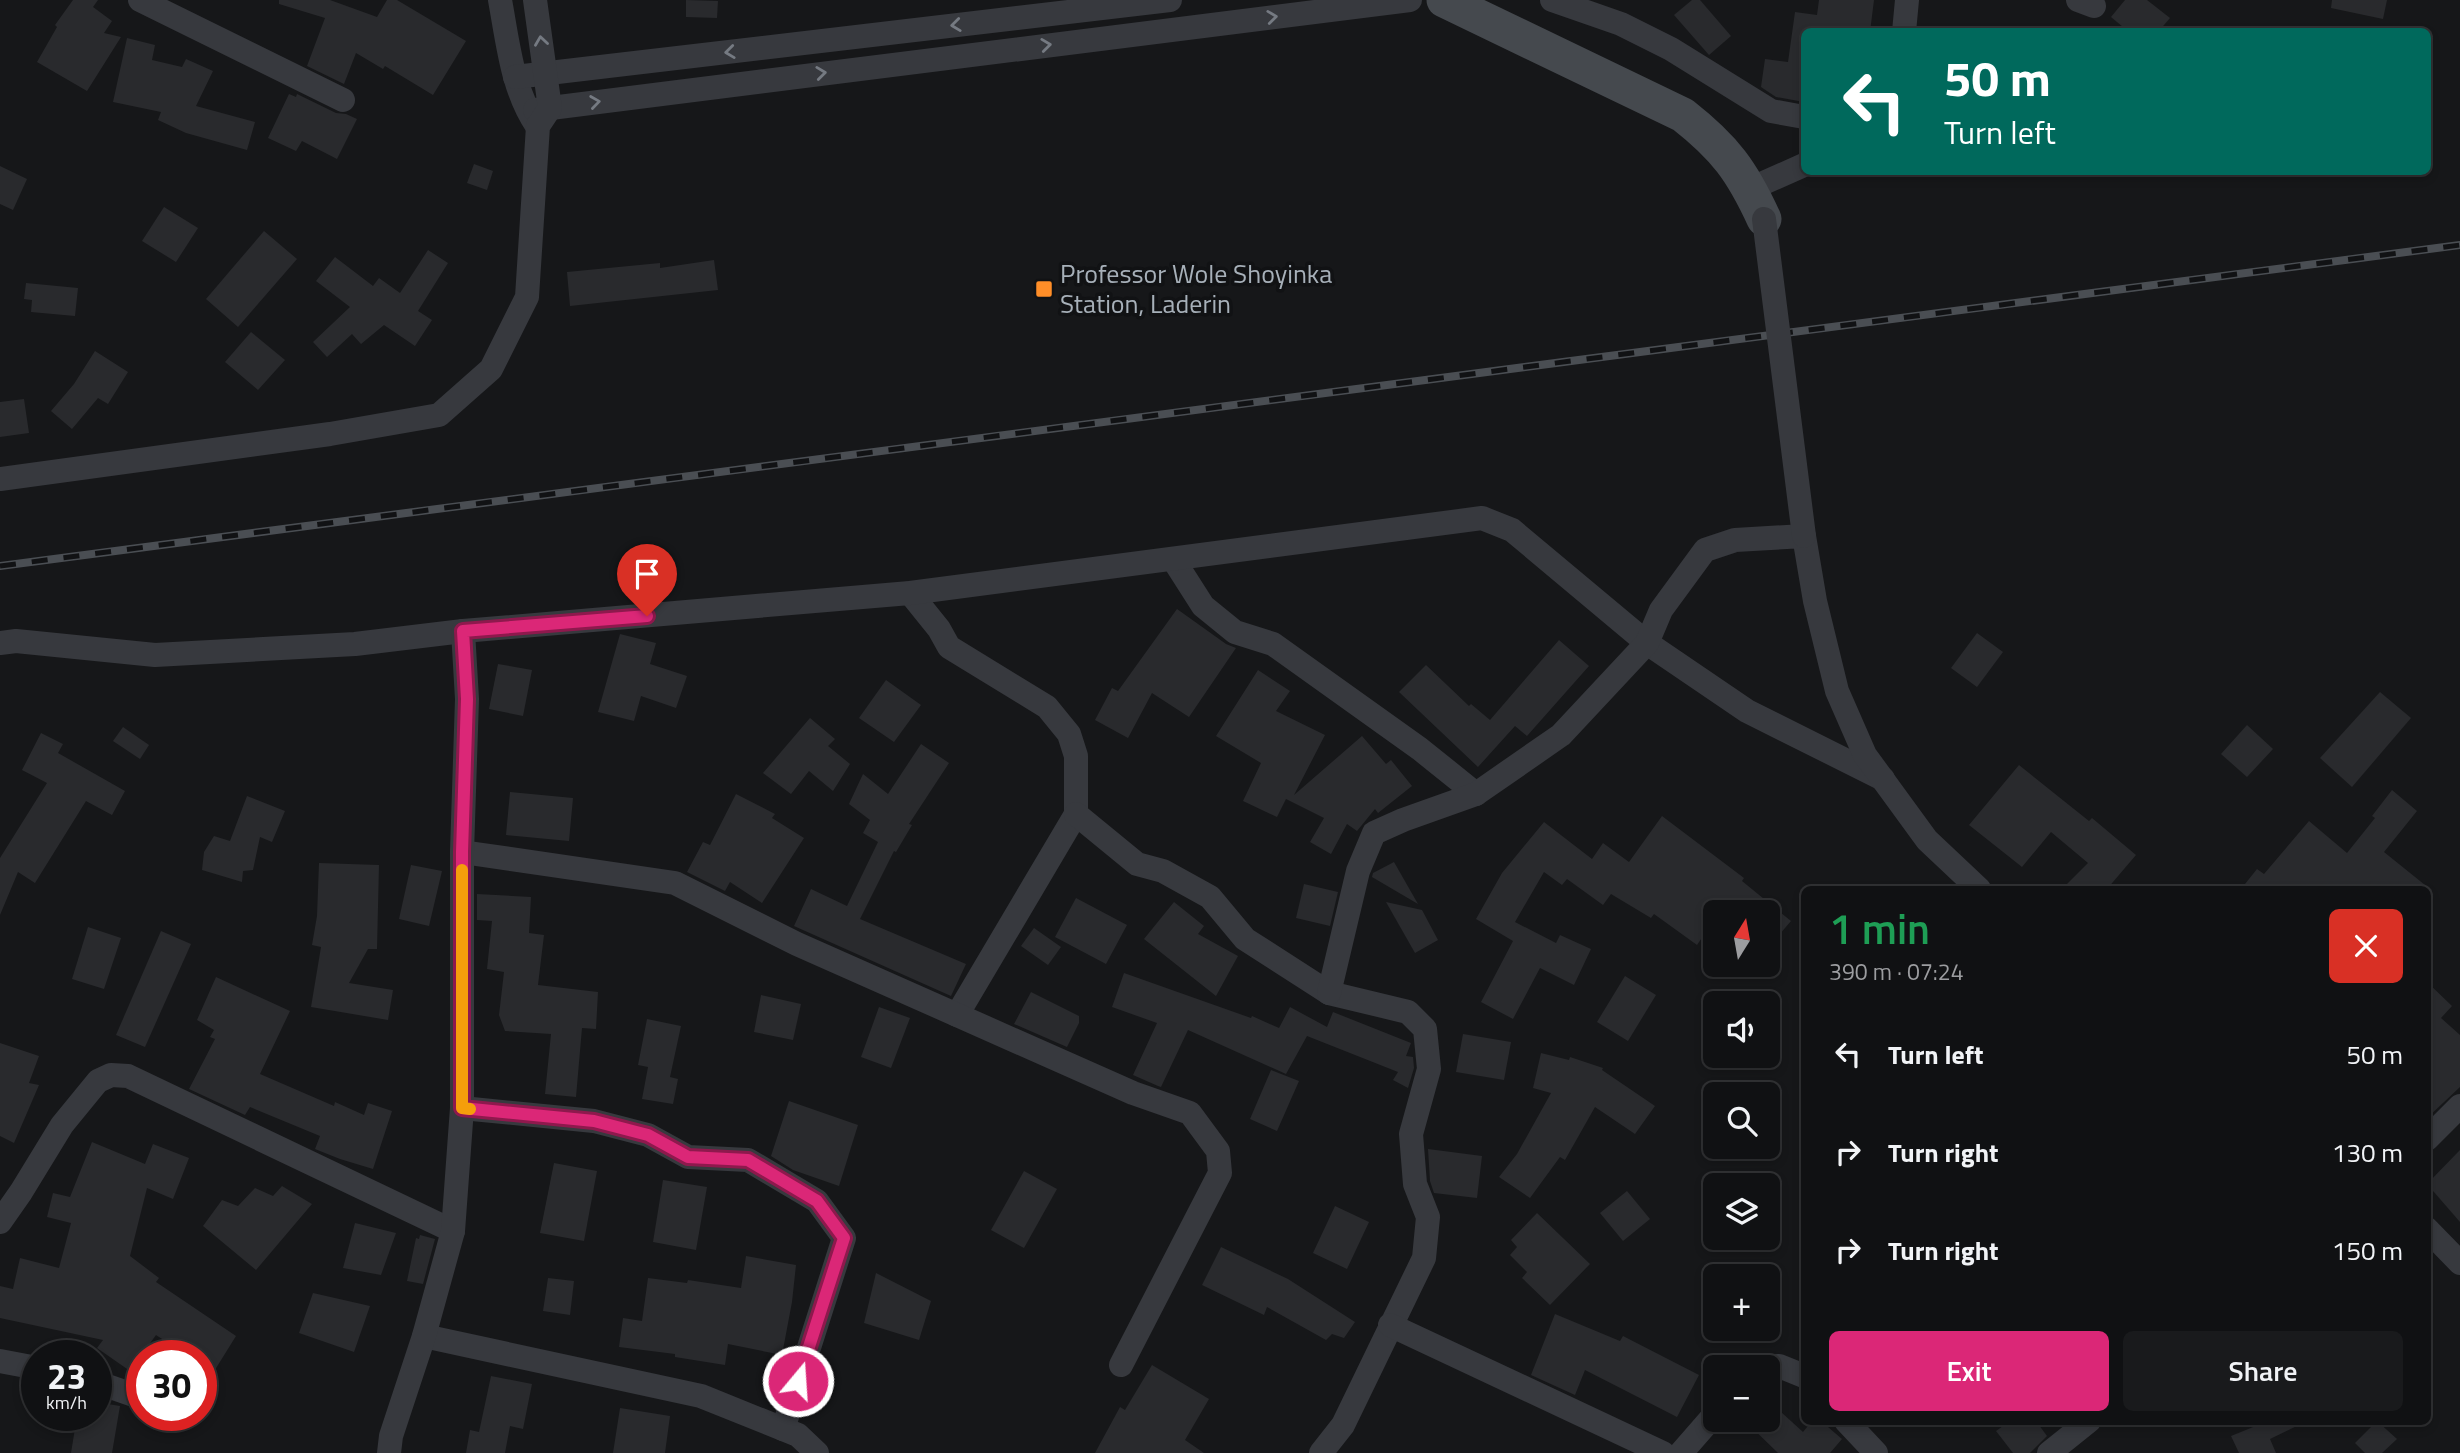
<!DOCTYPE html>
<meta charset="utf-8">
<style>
:root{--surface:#101113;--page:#191a1c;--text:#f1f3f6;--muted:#9c9da0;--line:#303133;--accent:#db2777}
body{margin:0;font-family:"Titillium Web",sans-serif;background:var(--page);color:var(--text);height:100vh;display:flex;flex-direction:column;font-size:26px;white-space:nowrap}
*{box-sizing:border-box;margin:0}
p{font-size:23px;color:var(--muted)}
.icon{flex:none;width:38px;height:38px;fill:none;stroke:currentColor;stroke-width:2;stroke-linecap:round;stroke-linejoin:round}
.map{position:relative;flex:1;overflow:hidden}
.side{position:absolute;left:1801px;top:886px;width:630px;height:539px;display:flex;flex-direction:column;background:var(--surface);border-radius:10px;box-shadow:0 4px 10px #0003,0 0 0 2px var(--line)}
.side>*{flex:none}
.top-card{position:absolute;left:1801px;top:28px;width:630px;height:147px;border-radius:10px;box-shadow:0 4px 10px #0003,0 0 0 2px var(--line);background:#00695c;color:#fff;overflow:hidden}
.needle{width:46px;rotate:11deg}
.buttons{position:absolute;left:1703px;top:900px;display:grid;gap:14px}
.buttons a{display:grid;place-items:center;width:77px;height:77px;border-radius:10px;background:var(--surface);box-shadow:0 4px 10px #0003,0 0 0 2px var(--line);font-size:35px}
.speed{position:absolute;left:21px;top:1340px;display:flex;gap:14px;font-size:35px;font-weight:700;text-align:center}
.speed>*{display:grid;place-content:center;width:91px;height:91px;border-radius:50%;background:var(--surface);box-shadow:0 4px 10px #0003,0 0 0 2px var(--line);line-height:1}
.speed small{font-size:18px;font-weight:400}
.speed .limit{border:10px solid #d22;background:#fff;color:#111}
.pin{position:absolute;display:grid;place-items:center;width:60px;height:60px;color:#fff;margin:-72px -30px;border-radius:50% 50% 50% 0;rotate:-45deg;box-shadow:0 0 7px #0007}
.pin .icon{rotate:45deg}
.me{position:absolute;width:77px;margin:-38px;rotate:18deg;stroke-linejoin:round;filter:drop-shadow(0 0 5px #0008)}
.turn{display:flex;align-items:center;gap:24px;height:147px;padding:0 28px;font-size:32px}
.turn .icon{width:91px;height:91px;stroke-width:2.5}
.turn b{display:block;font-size:49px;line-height:60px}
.round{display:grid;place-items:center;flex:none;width:74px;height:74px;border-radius:10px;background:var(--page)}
.summary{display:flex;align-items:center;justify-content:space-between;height:119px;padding:0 28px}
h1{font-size:42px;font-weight:600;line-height:52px;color:#1e9e55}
.action{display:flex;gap:14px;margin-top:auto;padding:14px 28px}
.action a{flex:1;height:80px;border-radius:10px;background:var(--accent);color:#fff;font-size:28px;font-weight:600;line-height:80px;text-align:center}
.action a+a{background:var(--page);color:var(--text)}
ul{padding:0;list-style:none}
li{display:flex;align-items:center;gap:21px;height:98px;padding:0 28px}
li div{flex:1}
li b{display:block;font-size:26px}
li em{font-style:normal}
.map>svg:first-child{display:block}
</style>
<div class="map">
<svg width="2460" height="1453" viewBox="0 0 2460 1453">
<rect width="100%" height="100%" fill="#161719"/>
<g fill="#292a2d">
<path d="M73 0H98L93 7 112 21 104 33 121 37 87 91 37 62 57 27 55 25Z"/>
<path d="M279 0H330L377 17 387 0H397L466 41 433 95 385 66 383 69 356 53 344 84 307 66 325 18 279 4Z"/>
<path d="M686 0 718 1 717 18 686 17Z"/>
<path d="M1692 0H1700L1731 36 1709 55 1674 15Z"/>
<path d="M1819 0H1874L1870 32H1804V102L1776 97 1761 87 1765 59 1788 62 1795 12 1817 15Z"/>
<path d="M2125 0H2147L2170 18 2158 32H2129L2111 17Z"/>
<path d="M2332 0H2387L2383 19 2331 8Z"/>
<path d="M127 38 155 45 152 60 182 67 186 59 213 71 196 106 255 122 247 150 186 133 158 120 161 112 113 102Z"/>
<path d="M289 94 296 97 297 94 336 113 346 114 357 119 337 159 302 141 296 151 268 138Z"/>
<path d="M474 164 493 171 487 190 467 183Z"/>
<path d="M0 166 27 179 13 210 0 204Z"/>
<path d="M164 207 198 228 176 262 142 241Z"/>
<path d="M264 231 297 259 238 327 206 299Z"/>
<path d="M428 250 448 263 418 311 432 320 415 346 384 325 361 344 352 334 327 357 313 342 350 307 316 281 335 257 373 286 379 278 400 293Z"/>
<path d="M714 260 718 290 570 306 567 272 660 263V268Z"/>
<path d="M26 283 78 288 75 316 31 312 32 300 24 299Z"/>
<path d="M251 332 285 360 258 390 225 362Z"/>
<path d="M95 351 128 372 108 404 98 398 72 429 51 411 74 384Z"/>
<path d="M24 399 29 433 0 437V402Z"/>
<path d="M1177 609 1226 644 1236 648 1189 717 1152 693 1128 738 1095 720 1112 688 1118 691Z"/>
<path d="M1977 633 2003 652 1977 687 1951 668Z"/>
<path d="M620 634 656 643 650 664 687 676 676 708 641 696 634 721 598 712Z"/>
<path d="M1559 640 1589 666 1527 736 1515 726 1478 767 1399 692 1426 665 1469 706 1471 704 1490 720Z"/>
<path d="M498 664 532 670 523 716 489 709Z"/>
<path d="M1258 670 1290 691 1276 711 1325 735 1294 795 1362 736 1386 764 1391 760 1412 786 1378 813 1375 809 1357 831 1347 824 1331 854 1310 842 1324 818 1286 799 1277 817 1243 801 1261 763 1216 736Z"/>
<path d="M886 680 921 705 894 742 859 718Z"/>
<path d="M2380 692 2411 718 2352 787 2320 758Z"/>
<path d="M810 718 835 739 828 746 850 764 833 791 809 771 791 794 763 773Z"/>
<path d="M2247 725 2273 749 2247 777 2221 754Z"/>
<path d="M123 727 149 745 140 759 113 741Z"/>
<path d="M41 733 63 744 58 753 125 791 112 815 86 801 35 883 18 872 0 915V858L47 783 22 770Z"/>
<path d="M921 744 949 763 909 824 912 825 896 852 894 851 860 919 966 964 951 996 794 926 811 889 847 906 878 842 863 833 870 820 849 804 863 774 888 794Z"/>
<path d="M2019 765 2089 821 2092 818 2136 855 2107 889H2062L2088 863 2051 832 2022 867 1969 825Z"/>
<path d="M2392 790 2417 811 2384 852 2430 889H2241L2257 869 2264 874 2309 821 2347 853 2375 818 2372 816Z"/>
<path d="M510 792 573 798 569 841 506 835Z"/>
<path d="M736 794 775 814 772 818 804 838 762 903 730 882 725 891 687 872 703 842 710 845Z"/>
<path d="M247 796 285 811 272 842 260 837 253 870 243 871 242 882 202 870 204 852 214 836 230 841Z"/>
<path d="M1662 816 1744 878 1742 881 1791 921 1768 948V912H1715V919L1697 945 1654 914 1651 918 1611 894 1603 905 1567 879 1562 885 1544 872 1515 922 1556 943 1560 935 1591 949 1574 985 1540 968 1513 1019 1481 1002 1513 941 1476 919 1502 873 1544 822 1592 859 1603 843 1629 862Z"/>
<path d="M1394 862 1418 904 1372 877 1373 873Z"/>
<path d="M319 863 379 865 377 949H368L349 983 393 990 388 1020 311 1007 321 947 312 945 317 916Z"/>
<path d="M411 865 442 871 429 926 399 919Z"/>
<path d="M1304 884 1338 892 1330 926 1296 918Z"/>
<path d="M477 894 531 897 529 933 544 935 538 985 598 992 596 1029 582 1028 576 1097 545 1094 551 1034 505 1031 499 1015 504 972 487 969 492 921 477 920Z"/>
<path d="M1076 898 1127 925 1106 964 1055 937Z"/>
<path d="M1174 902 1204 926 1198 934 1238 956 1216 996 1144 939Z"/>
<path d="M1386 902 1422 910 1438 940 1415 953Z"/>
<path d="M88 927 121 938 104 989 72 979Z"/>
<path d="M1034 928 1061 947 1048 965 1021 946Z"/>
<path d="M161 931 191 944 145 1047 116 1035Z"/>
<path d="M1124 973 1251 1018 1252 1016 1279 1028 1290 1007 1327 1027 1333 1012 1411 1043 1406 1056 1413 1057 1414 1068 1408 1088 1393 1080 1398 1072 1307 1036 1286 1074 1188 1030 1161 1087 1158 1086 1133 1075 1157 1023 1112 1007Z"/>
<path d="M1625 976 1656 995 1628 1041 1597 1022Z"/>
<path d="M216 977 290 1011 260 1074 334 1106 335 1102 364 1115 368 1103 392 1111 373 1169 340 1159 315 1149 320 1136 250 1107 245 1115 189 1089 215 1039 210 1037 214 1030 197 1020Z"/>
<path d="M2427 982 2452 1006 2441 1018 2460 1035V1087L2427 1118Z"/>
<path d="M1031 992 1079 1016V1023L1067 1047 1014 1024Z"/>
<path d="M761 995 801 1004 793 1040 754 1032Z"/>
<path d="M879 1007 910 1018 891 1068 861 1057Z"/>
<path d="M647 1019 681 1026 670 1077 678 1079 673 1104 642 1099 648 1067 638 1065Z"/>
<path d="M1463 1034 1511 1042 1504 1080 1456 1072Z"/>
<path d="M0 1043 39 1056 29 1083 39 1085 14 1143 0 1136Z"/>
<path d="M1541 1053 1569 1060 1570 1057 1603 1068 1602 1070 1655 1106 1635 1134 1595 1107 1565 1160 1560 1157 1530 1198 1499 1177 1517 1154 1551 1093 1533 1088Z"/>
<path d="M1271 1070 1299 1081 1277 1131 1250 1119Z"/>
<path d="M789 1101 858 1125 839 1186 793 1170 771 1156Z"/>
<path d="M92 1142 145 1164 153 1144 189 1158 173 1199 147 1188 130 1256 159 1278 156 1282 236 1336 213 1373 201 1365V1356H188L156 1335 130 1371 97 1348 103 1340 0 1318V1286L13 1289 20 1258 59 1268 71 1223 47 1217 53 1193 70 1197Z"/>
<path d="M1428 1149 1482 1156 1477 1198 1434 1193 1430 1181Z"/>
<path d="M2460 1150V1222L2427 1184Z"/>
<path d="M554 1163 597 1171 584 1241 540 1233Z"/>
<path d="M1024 1171 1057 1189 1024 1248 991 1230Z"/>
<path d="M663 1180 707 1187 696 1250 653 1242Z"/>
<path d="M282 1186 312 1204 256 1270 203 1226 222 1200 238 1206 255 1188 273 1196Z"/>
<path d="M1627 1191 1650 1219 1623 1241 1600 1213Z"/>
<path d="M1335 1206 1369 1222 1347 1269 1313 1253Z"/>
<path d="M1537 1213 1590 1264 1550 1305 1522 1278 1527 1272 1510 1255 1517 1247 1511 1240Z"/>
<path d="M355 1223 396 1233 381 1275 343 1268Z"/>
<path d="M420 1235 435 1239 423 1284 407 1281 416 1238 419 1239Z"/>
<path d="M1221 1247 1288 1279 1355 1322 1344 1338 1332 1334 1326 1340 1267 1307 1264 1315 1202 1285Z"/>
<path d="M746 1256 796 1265 792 1302 782 1355 728 1344 725 1365 675 1357V1354L619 1347 623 1318 642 1321 648 1278 687 1283 688 1280 741 1288Z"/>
<path d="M876 1273 931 1301 919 1340 864 1323Z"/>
<path d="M548 1278 574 1281 570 1315 543 1311Z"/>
<path d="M313 1293 370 1306 354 1352 299 1333Z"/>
<path d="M1555 1314 1620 1341 1623 1336 1699 1375 1677 1417 1585 1370 1575 1395 1531 1375Z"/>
<path d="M1152 1365 1209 1399 1185 1440 1204 1453H1095L1120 1407 1125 1410Z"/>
<path d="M491 1376 532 1384 523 1429 510 1426 505 1453H466L470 1430 479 1432Z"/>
<path d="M1768 1400 1803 1432 1812 1421H1821L1842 1439 1830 1453H1778L1743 1419H1768Z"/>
<path d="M96 1402 120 1406 112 1453H71L77 1416H96Z"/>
<path d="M620 1408 670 1416 665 1453H613Z"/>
<path d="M2010 1421H2036L2047 1436 2030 1453H2013L1996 1431Z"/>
<path d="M2268 1421H2307L2270 1439 2276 1453H2239L2231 1436Z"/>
<path d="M2377 1421 2397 1439 2382 1453H2365L2355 1443Z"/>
</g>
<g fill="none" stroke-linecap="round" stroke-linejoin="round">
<g stroke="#37393e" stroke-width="24">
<path d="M140 0 343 100"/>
<path d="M500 0C508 43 512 89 537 126"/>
<path d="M1552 0 1621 24 1671 49 1771 111 1804 117"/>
<path d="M2078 0 2094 6"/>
<path d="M1904 32 1907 0"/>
<path d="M515 77 1170 0"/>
<path d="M535 110 1410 0"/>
<path d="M1750 189 1804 165"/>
<path d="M0 479 330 434 439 415 491 369 527 297 538 126 550 108 535 0"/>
<path d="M1173 559 1203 606 1235 632 1273 644 1420 749 1476 794"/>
<path d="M910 593 939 629 949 647 1047 707 1069 734 1076 756V814L957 1015"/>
<path d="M0 643 16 641 155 655 355 644 463 631 910 593 1482 518 1512 530 1647 643 1747 711 1883 779"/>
<path d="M1076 814 1137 864 1163 871 1210 897 1245 939 1329 993 1408 1012 1425 1029 1429 1069 1411 1134 1415 1184 1428 1217 1424 1258 1343 1425 1321 1453"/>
<path d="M462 852 675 883 797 944 1133 1093 1190 1113 1218 1151 1220 1173 1121 1365"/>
<path d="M1329 993 1358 871 1374 833 1403 820 1476 794 1561 735 1647 643 1661 610 1705 550 1735 540 1804 536 1815 601 1837 691 1865 755 1927 840 1979 889"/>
<path d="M462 1108 594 1121 648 1135 688 1157 748 1160 817 1201 844 1238 783 1429"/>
<path d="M2427 1139 2460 1106"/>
<path d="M0 1222 21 1192 62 1125 98 1081 111 1075 128 1076 453 1231"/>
<path d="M2427 1229 2460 1263"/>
<path d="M1390 1325 1663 1453"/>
<path d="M424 1336 701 1396 798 1435 817 1453"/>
<path d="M0 1361 37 1368"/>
<path d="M1768 1367 1779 1366 1804 1376"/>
<path d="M96 1382 142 1398"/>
<path d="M1846 1421 1876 1453"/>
<path d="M389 1453 391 1436 424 1336 453 1231 462 1108V852L467 699 463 631"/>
<path d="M1681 1453 1715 1414"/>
<path d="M2049 1453 2089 1421"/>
</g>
<path stroke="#45494e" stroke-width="35" d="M1444 0 1683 115C1725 148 1742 171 1764 219"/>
<defs>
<path id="rail" d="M0 566 2460 245"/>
</defs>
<use href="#rail" stroke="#4a4e53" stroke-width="8"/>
<use href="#rail" stroke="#111214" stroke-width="5" stroke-dasharray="16" stroke-linecap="butt"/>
<path stroke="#37393e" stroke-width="24" d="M1764 219 1804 536"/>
</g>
<defs><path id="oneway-chevron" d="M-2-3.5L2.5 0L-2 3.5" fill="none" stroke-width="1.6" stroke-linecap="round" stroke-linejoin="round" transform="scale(1.75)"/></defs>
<g stroke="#757a82">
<use href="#oneway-chevron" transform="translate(1272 17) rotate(-7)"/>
<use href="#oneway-chevron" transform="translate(956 25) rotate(173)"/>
<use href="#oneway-chevron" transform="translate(541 41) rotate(-98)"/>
<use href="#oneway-chevron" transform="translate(1046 45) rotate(-7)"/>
<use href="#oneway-chevron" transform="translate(730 52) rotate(173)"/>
<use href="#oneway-chevron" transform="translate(821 73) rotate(-7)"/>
<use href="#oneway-chevron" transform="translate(595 102) rotate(-8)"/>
</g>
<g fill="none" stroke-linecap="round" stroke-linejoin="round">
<defs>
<path id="route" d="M647 616 463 631 467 699 462 852V1108L594 1121 648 1135 688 1157 748 1160 817 1201 844 1238 798 1381"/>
</defs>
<use href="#route" stroke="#8e194d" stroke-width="18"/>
<use href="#route" stroke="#db2777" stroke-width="12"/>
<path stroke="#f59e0b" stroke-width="12" d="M462 870V1108L470 1109"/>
</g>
<rect fill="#ff8e28" stroke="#111214" stroke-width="2.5" x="1035" y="280" width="18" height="18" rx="3.5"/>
<g text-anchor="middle" stroke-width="7" stroke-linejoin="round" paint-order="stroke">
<g font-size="26" fill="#a7b0b9" stroke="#111214" text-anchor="start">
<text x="1060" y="283">Professor Wole Shoyinka<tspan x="1060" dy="30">Station, Laderin</tspan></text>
</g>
</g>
</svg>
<div class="buttons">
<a><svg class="needle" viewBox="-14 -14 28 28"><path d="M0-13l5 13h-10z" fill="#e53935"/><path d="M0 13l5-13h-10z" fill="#9c9da0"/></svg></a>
<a><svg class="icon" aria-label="sound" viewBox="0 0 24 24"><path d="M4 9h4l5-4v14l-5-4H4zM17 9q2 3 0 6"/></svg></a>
<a><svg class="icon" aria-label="search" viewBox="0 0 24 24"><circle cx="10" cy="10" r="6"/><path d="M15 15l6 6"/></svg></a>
<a><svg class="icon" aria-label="layers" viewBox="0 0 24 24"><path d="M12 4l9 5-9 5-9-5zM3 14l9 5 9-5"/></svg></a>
<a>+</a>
<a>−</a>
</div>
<div class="speed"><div>23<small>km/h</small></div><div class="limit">30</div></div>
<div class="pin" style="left:647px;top:616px;background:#d93025"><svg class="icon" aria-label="arrive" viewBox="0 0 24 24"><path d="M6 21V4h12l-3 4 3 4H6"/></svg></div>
<svg class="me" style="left:798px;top:1381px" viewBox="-20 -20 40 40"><circle r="17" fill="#db2777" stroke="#fff" stroke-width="3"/><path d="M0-11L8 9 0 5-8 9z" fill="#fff"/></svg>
<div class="top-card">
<div class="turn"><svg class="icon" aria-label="left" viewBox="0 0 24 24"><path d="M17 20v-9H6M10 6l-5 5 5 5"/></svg><div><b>50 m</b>Turn left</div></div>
</div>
<section class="side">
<div class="summary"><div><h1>1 min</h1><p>390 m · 07:24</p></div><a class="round" style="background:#d93025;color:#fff"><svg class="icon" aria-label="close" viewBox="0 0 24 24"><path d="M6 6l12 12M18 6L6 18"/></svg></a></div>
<ul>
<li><svg class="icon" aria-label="left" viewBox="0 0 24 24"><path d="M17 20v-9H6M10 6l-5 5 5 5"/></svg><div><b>Turn left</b></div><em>50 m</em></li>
<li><svg class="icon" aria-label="right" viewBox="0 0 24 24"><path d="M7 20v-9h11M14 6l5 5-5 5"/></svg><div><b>Turn right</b></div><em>130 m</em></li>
<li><svg class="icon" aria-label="right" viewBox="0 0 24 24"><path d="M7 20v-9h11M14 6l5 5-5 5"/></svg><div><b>Turn right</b></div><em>150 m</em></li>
</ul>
<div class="action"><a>Exit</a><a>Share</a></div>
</section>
</div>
